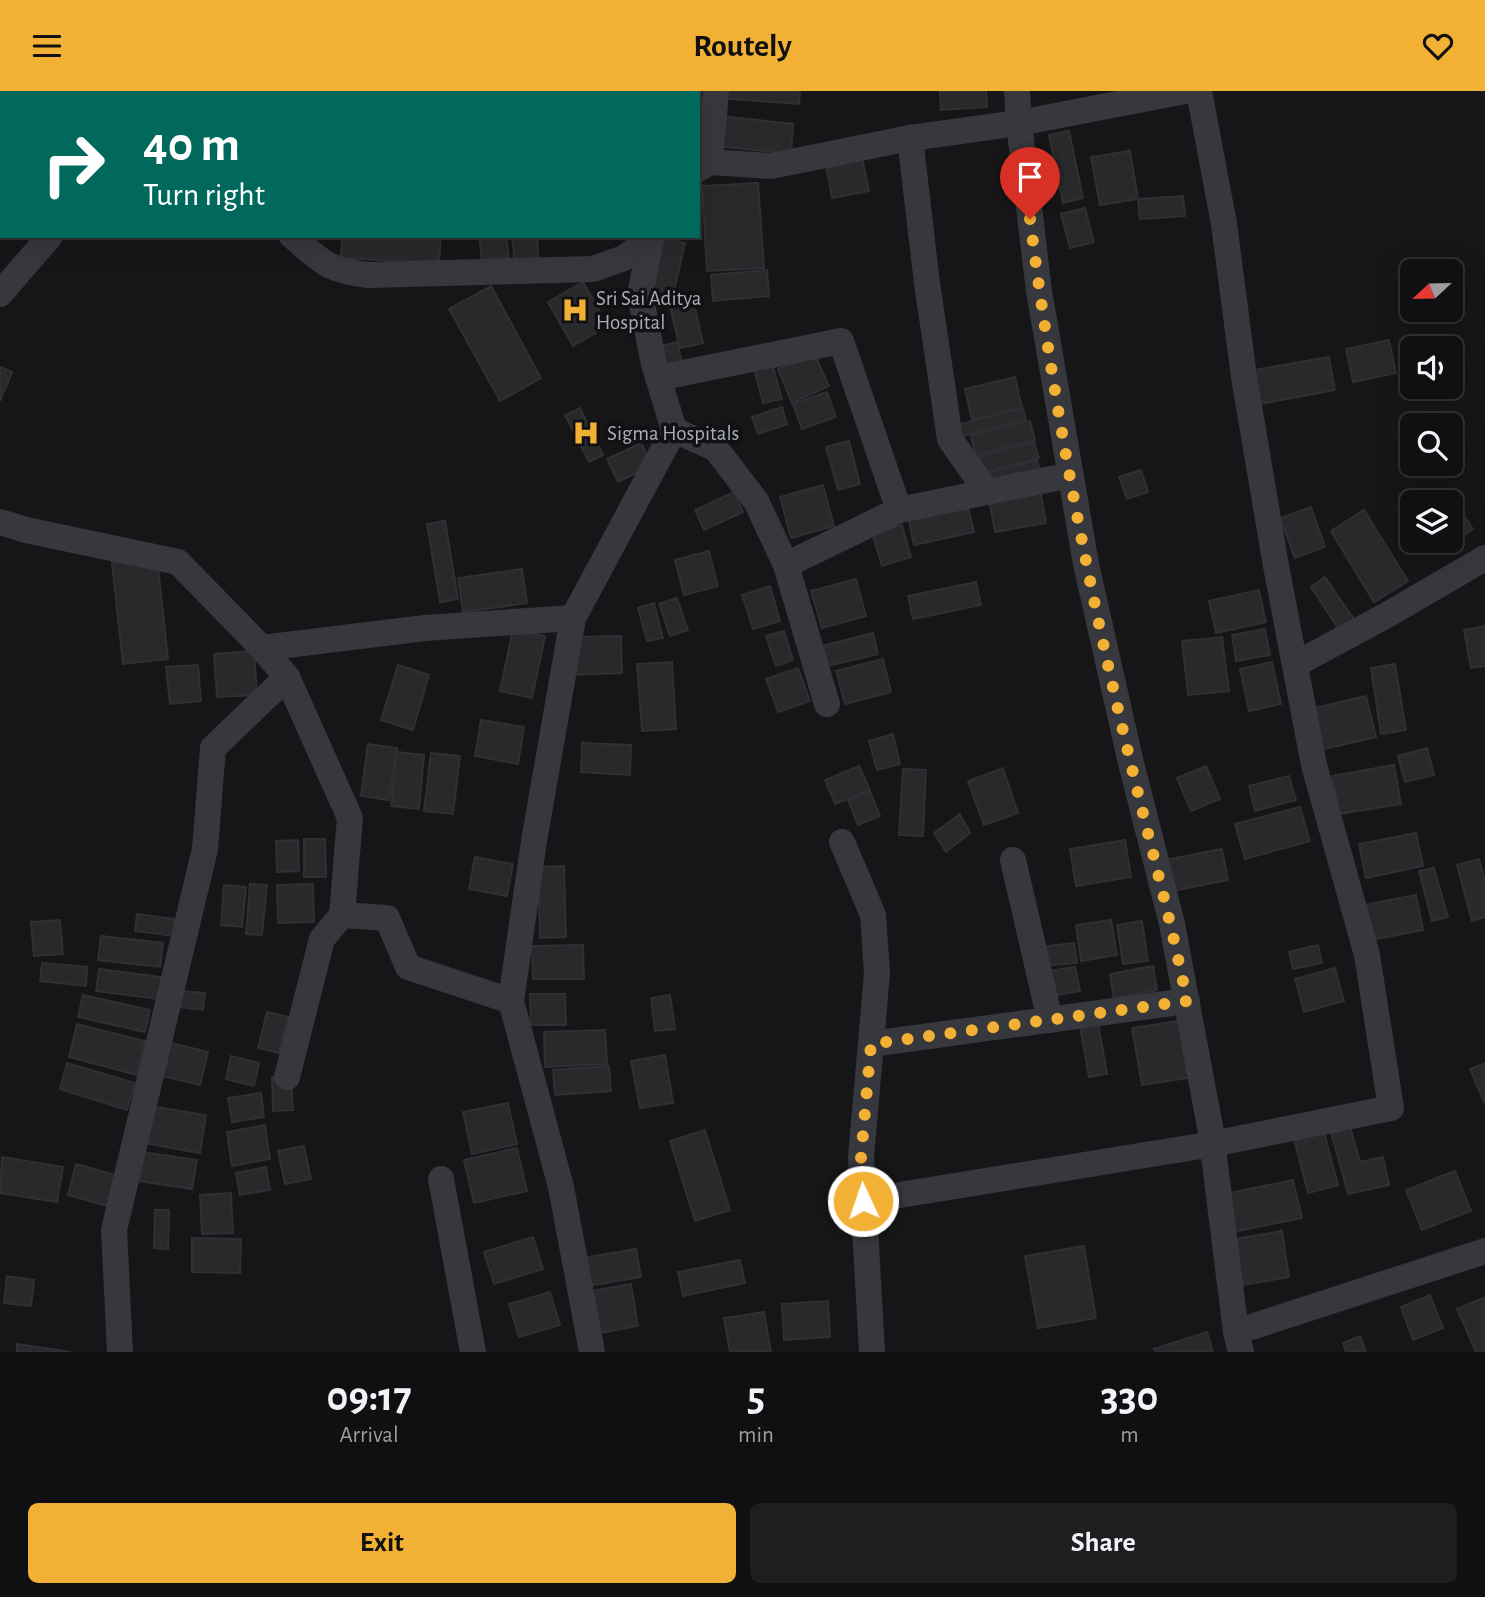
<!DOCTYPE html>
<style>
:root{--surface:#101012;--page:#1e1e20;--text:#f1f3f6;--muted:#9c9d9f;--line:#303032;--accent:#f2b134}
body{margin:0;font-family:"Alegreya Sans",sans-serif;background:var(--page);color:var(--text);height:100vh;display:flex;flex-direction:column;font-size:26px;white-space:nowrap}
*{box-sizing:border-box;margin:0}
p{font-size:23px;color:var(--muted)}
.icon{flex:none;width:38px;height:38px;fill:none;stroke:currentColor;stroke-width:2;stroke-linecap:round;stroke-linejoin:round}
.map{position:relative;height:1261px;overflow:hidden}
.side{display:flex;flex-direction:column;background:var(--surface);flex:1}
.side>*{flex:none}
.banner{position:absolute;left:0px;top:0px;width:700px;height:147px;box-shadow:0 7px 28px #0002,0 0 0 2px var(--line);background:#00695c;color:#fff;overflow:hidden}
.needle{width:46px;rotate:248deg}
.buttons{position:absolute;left:1400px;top:168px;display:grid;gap:14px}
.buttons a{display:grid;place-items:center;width:63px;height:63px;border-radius:10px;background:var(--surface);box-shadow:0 7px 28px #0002,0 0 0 2px var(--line);font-size:35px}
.pin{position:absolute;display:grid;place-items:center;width:60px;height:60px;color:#fff;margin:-72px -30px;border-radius:50% 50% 50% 0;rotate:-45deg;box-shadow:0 0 7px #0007}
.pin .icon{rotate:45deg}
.me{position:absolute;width:77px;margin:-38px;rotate:357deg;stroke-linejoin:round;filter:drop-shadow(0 0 5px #0008)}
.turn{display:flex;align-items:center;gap:24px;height:147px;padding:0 28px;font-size:32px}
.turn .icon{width:91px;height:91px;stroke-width:2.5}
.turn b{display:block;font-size:49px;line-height:60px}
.eta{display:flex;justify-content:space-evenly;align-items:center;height:119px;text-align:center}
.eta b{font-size:42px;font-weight:600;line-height:49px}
.action{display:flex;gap:14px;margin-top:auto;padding:14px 28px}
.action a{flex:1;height:80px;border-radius:10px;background:var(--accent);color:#111;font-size:28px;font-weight:600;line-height:80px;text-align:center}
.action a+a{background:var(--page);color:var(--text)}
header{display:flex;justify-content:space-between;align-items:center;height:91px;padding:0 28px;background:var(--accent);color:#111;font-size:32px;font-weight:600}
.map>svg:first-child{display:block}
</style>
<header><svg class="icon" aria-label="menu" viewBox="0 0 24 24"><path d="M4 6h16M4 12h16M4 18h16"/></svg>Routely<svg class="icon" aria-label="heart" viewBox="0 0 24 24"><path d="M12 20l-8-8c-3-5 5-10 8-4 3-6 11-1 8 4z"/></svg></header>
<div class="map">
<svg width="1485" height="1261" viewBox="0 0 1485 1261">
<rect width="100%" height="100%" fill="#161618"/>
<g fill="#29292c" stroke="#303034" stroke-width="2">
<path d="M515 0H570L515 2Z"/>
<path d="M719 0H800L799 13 719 7Z"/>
<path d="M940 0H986L987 16 941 19Z"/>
<path d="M720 25 793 33 791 63 717 55Z"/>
<path d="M1069 40 1083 107 1063 112 1049 44Z"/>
<path d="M1130 60 1138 108 1100 114 1091 66Z"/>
<path d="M862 66 869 100 832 107 826 73Z"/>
<path d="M758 92 764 177 707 180 702 95Z"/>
<path d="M1183 105 1185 125 1140 128 1138 108Z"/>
<path d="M1085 117 1094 151 1070 157 1061 123Z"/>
<path d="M342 145H441L439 172 341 167Z"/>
<path d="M479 145H506L509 167 482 170Z"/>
<path d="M512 145H537L539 174 515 176Z"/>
<path d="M658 146 685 152 672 209 645 203Z"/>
<path d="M767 179 769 205 713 210 711 184Z"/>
<path d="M583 191 608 235 573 255 548 211Z"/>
<path d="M491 195 541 287 500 310 449 218Z"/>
<path d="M693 209 703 252 680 257 670 215Z"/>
<path d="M1389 249 1396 282 1353 291 1346 258Z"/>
<path d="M677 251 683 275 660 280 654 257Z"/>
<path d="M814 262 829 295 792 312 778 278Z"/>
<path d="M770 265 782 308 763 312 752 270Z"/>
<path d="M1329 266 1335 299 1260 313 1254 279Z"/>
<path d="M0 276 12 281 0 310Z"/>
<path d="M1015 286 1022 317 972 329 965 298Z"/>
<path d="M827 301 836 326 802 338 793 313Z"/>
<path d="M782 316 787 333 758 343 752 326Z"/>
<path d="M580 317 603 364 589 371 565 324Z"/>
<path d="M1023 317 1026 329 956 347 953 335Z"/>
<path d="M1030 330 1035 349 976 364 971 345Z"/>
<path d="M849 350 860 393 838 399 826 356Z"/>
<path d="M1034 351 1039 367 980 382 976 366Z"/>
<path d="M641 352 652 374 618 391 607 368Z"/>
<path d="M1037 369 1041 387 987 401 983 383Z"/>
<path d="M1141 379 1148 401 1127 408 1119 386Z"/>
<path d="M823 394 834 435 791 447 780 406Z"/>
<path d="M1040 399 1046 432 995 441 989 409Z"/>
<path d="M734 401 743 421 704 439 695 419Z"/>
<path d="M1449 403 1473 438 1456 450 1451 442V411H1438Z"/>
<path d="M966 408 974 441 914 454 907 421Z"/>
<path d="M1311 416 1325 456 1295 467 1280 427Z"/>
<path d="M1364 419 1408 490 1374 511 1331 440Z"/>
<path d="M445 430 458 508 440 511 427 433Z"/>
<path d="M902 434 911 466 882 475 872 442Z"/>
<path d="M709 460 718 495 684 504 675 469Z"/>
<path d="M157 467 168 568 123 573 112 472Z"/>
<path d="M522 478 527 512 463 521 458 487Z"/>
<path d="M1325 486 1355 530 1340 540 1311 496Z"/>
<path d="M856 488 866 525 822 537 811 500Z"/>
<path d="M976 491 981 514 913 528 908 505Z"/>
<path d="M770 495 780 530 753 538 742 504Z"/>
<path d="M1259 499 1266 531 1216 542 1209 510Z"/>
<path d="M677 507 688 539 670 545 659 513Z"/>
<path d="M654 512 663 547 647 550 638 517Z"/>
<path d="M1485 535V575L1471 577 1464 539Z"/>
<path d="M513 538 545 545 532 607 500 600Z"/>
<path d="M1265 538 1270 564 1236 570 1232 544Z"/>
<path d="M784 540 793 569 776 575 766 545Z"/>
<path d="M873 542 878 563 827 575 822 555Z"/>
<path d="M621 545 622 582 571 584 570 546Z"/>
<path d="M1222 546 1229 600 1188 604 1182 550Z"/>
<path d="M254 560 257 604 217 606 214 563Z"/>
<path d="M883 568 891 601 845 613 836 580Z"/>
<path d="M672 571 676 638 642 640 637 573Z"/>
<path d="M1272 571 1281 613 1249 620 1240 578Z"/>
<path d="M1395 573 1406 639 1381 643 1371 577Z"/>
<path d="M198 574 201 610 170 613 166 576Z"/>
<path d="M398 574 429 584 413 639 381 629Z"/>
<path d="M798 577 810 610 778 621 766 588Z"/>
<path d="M1366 605 1376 646 1316 660 1307 619Z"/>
<path d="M481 629 524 636 518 673 475 665Z"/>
<path d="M893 643 900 673 877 679 869 650Z"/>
<path d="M582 652 631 654 630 684 581 681Z"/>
<path d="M368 653 397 657 389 709 361 705Z"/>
<path d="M1427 657 1434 684 1405 691 1398 665Z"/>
<path d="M397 661 424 664 419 718 391 715Z"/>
<path d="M431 662 460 665 453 723 424 720Z"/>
<path d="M1394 674 1401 713 1339 723 1332 685Z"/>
<path d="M859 675 870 699 835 713 825 689Z"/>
<path d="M1206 675 1220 708 1191 720 1177 687Z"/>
<path d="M1003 677 1018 722 984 734 968 690Z"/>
<path d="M903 678 926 679 923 745 899 744Z"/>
<path d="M1289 685 1296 709 1255 720 1249 695Z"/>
<path d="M870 700 880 725 858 734 848 709Z"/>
<path d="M1300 716 1310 750 1245 768 1235 733Z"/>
<path d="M960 723 970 742 946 761 934 742Z"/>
<path d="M1416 742 1423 775 1366 787 1359 753Z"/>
<path d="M304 748H325L326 786H304Z"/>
<path d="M298 749 299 780 277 781 276 750Z"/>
<path d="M1125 749 1131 786 1076 795 1070 758Z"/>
<path d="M1222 758 1228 789 1172 800 1165 769Z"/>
<path d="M475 766 513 773 507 805 469 798Z"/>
<path d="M1479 768 1485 790V826L1472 830 1457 774Z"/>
<path d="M564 775 566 846 540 847 538 776Z"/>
<path d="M1434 777 1448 826 1432 830 1419 780Z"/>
<path d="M250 793 267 794 262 844 246 843Z"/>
<path d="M313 793 314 831 278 832 277 794Z"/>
<path d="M224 794 246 796 242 836 221 834Z"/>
<path d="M1416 804 1423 839 1371 849 1364 814Z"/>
<path d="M137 823 175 828 173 845 135 840Z"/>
<path d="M60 829 63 863 34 865 31 831Z"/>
<path d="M1111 829 1117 864 1081 870 1076 834Z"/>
<path d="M1142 830 1148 870 1123 873 1117 834Z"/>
<path d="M101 845 163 852 160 876 98 869Z"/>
<path d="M1074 852 1077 872 1042 875 1040 856Z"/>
<path d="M583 854 584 888H533L532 855Z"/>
<path d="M1318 854 1322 872 1293 878 1289 861Z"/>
<path d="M42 872 87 876 86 895 40 890Z"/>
<path d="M1153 875 1157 899 1114 908 1110 883Z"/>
<path d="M1075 876 1080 900 1047 906 1043 881Z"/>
<path d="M1335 877 1344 910 1304 921 1295 888Z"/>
<path d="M99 878 161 886 158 908 96 900Z"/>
<path d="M180 900 205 902 203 919 178 916Z"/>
<path d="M530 903H565L566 934H531Z"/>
<path d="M83 904 150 919 145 941 78 926Z"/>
<path d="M670 904 675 938 655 940 651 907Z"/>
<path d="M267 921 288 926 279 962 258 957Z"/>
<path d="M1185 929 1194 986 1142 994 1132 937Z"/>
<path d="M1098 932 1107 983 1089 986 1080 935Z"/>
<path d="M77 933 145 950 137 984 69 966Z"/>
<path d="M605 939 607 973 545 976 544 941Z"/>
<path d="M167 951 208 961 200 994 159 984Z"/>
<path d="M665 964 673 1012 640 1017 631 970Z"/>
<path d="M231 965 259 972 254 995 226 988Z"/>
<path d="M67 972 135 992 127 1019 60 998Z"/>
<path d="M1485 972V1010L1484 1011 1470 978Z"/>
<path d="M609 975 611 1000 555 1004 553 979Z"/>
<path d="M272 986H291L293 1019 273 1020Z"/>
<path d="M261 1002 264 1026 232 1031 228 1007Z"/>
<path d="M508 1012 517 1053 472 1063 463 1021Z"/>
<path d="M150 1015 206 1024 200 1062 144 1052Z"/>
<path d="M1349 1032 1360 1071 1383 1066 1389 1094 1348 1103 1330 1038Z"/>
<path d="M265 1034 270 1068 232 1075 227 1041Z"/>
<path d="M1323 1037 1338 1094 1308 1102 1293 1044Z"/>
<path d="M705 1039 730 1119 695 1130 670 1050Z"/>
<path d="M304 1055 311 1088 285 1093 278 1060Z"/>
<path d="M517 1057 527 1100 474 1112 464 1069Z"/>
<path d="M135 1060 197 1069 192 1098 131 1089Z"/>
<path d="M2 1066 63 1076 57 1111 0 1102Z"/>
<path d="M76 1073 116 1084 107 1115 68 1104Z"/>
<path d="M266 1076 270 1099 240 1104 236 1082Z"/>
<path d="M1455 1080 1471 1120 1422 1139 1406 1099Z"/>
<path d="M1293 1089 1302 1127 1233 1141 1225 1103Z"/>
<path d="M231 1102 233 1142 202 1143 200 1104Z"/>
<path d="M155 1119H169L168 1158 154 1157Z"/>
<path d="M1282 1140 1289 1186 1242 1194 1234 1148Z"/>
<path d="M533 1146 543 1178 494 1193 484 1161Z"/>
<path d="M192 1147 241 1148 240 1182 192 1181Z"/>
<path d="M1084 1155 1096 1227 1038 1237 1025 1165Z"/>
<path d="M636 1158 641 1186 587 1195 582 1167Z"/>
<path d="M740 1169 745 1192 683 1205 678 1181Z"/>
<path d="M7 1185 34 1189 31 1215 4 1212Z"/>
<path d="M631 1193 638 1235 594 1243 587 1201Z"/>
<path d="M550 1201 560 1234 519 1246 509 1213Z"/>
<path d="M1430 1204 1443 1237 1413 1249 1401 1216Z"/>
<path d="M1485 1206V1261H1476L1457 1218Z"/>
<path d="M828 1210 830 1246 784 1249 782 1213Z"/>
<path d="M764 1221 771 1261H730L724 1227Z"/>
<path d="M1207 1241 1213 1261H1156L1154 1258Z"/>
<path d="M1360 1245 1366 1261H1346L1343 1252Z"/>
<path d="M17 1253 71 1261H17Z"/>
</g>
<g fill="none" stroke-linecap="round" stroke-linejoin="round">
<g stroke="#37383d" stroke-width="26">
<path d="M1017 0 1019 32 1039 200 1086 473 1130 668 1172 833 1211 1041 1236 1241 1241 1261"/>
<path d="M42 2 43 0"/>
<path d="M138 2 139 0"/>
<path d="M910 47 927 192 950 348 987 401"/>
<path d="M710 71 771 75 910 47 1019 32 1185 0"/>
<path d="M698 78 710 71 716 0"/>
<path d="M0 119 2 114"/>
<path d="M292 145C322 171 327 179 368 184L593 178 624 167 652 146"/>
<path d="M0 203 50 145"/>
<path d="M658 287 841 250 899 419"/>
<path d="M674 339 716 358 756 410 786 474 827 613"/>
<path d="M0 431 26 439 178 471 262 557 287 586 350 727 342 824 322 848 287 986"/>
<path d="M786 474 899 419 1071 384"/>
<path d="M262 557 425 537 573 527"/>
<path d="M1296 573 1387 524 1485 467"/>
<path d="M842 751 873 824 877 882 861 1066 872 1261"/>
<path d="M1013 769 1050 929"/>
<path d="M342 824 387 827 408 876 511 910"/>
<path d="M871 953 1187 910"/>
<path d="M441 1088 473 1261"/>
<path d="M863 1110 1213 1053 1391 1017 1367 864 1314 674 1276 475 1244 286 1224 133 1199 0"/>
<path d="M1236 1241 1485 1160"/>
<path d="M120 1261 114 1139 205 758 213 657 287 586"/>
<path d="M592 1261 561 1096 511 910 534 750 573 527 674 339 654 273 640 203 652 145"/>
</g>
</g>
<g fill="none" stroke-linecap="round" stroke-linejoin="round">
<path stroke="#f2b134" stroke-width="12" stroke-dasharray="0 21.6" d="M863 1110 861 1066 871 953 1187 910C1171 829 1149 749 1130 669 1087 491 1053 310 1030 128"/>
</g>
<defs>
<symbol id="hospital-bare" viewBox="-9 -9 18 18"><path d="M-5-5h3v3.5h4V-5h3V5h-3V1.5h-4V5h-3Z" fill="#f2b134" stroke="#111113" stroke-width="2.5" paint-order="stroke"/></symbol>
</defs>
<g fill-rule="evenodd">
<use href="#hospital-bare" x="556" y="200" width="38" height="38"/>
<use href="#hospital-bare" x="567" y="323" width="38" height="38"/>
</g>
<g text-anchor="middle" stroke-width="7" stroke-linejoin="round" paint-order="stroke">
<g font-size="21" fill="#a8adb8" stroke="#111113" text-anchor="start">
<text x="596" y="214">Sri Sai Aditya<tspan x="596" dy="24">Hospital</tspan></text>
<text x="607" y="349">Sigma Hospitals</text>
</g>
</g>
</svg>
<div class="buttons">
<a><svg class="needle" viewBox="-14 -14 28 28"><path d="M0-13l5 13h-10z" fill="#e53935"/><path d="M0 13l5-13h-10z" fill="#9c9d9f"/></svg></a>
<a><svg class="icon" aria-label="sound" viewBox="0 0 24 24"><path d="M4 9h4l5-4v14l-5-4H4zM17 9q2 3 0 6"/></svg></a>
<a><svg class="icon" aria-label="search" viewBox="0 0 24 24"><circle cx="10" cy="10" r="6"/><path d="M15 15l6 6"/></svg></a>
<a><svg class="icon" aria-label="layers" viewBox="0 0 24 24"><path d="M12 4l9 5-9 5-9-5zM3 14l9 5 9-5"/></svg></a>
</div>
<div class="pin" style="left:1030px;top:128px;background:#d93025"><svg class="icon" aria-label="arrive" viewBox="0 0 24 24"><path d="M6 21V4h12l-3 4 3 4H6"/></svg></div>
<svg class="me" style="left:863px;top:1110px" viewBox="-20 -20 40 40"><circle r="17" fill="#f2b134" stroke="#fff" stroke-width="3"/><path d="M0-11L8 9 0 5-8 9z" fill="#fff"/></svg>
<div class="banner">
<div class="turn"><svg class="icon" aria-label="right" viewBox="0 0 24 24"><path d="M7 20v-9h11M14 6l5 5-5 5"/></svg><div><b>40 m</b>Turn right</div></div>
</div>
</div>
<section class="side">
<div class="eta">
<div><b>09:17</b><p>Arrival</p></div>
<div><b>5</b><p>min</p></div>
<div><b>330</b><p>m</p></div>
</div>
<div class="action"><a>Exit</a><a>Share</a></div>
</section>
